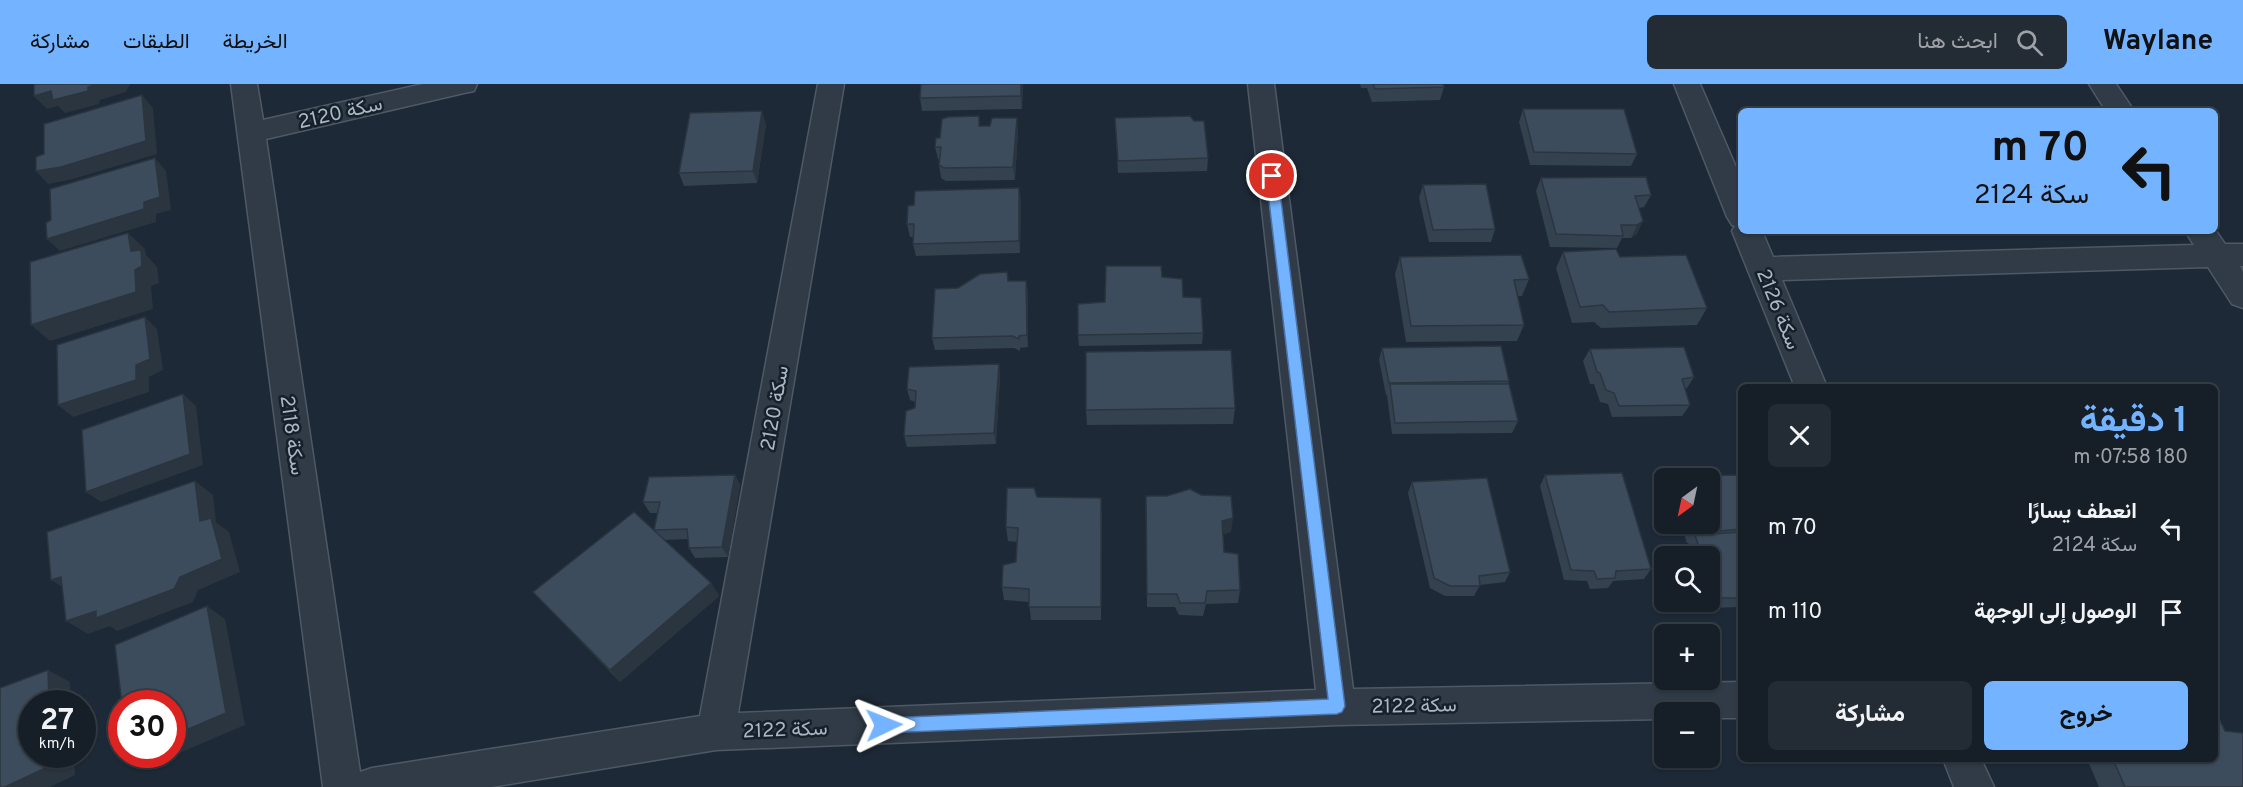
<!DOCTYPE html>
<html lang="ar">
<meta charset="utf-8">
<style>
:root{--surface:#161f28;--page:#232c34;--text:#f1f3f6;--muted:#9ea2a8;--line:#353d45;--accent:#74b3ff}
body{margin:0;font-family:Overpass,Vazirmatn,sans-serif;background:var(--page);color:var(--text);direction:rtl;height:100vh;display:flex;flex-direction:column;font-size:22px;white-space:nowrap}
*{box-sizing:border-box;margin:0}
p{font-size:20px;color:var(--muted)}
.icon{flex:none;width:33px;height:33px;fill:none;stroke:currentColor;stroke-width:2;stroke-linecap:round;stroke-linejoin:round}
.map{position:relative;flex:1;overflow:hidden;direction:ltr}
.details{position:absolute;left:1738px;top:300px;width:480px;height:378px;display:flex;flex-direction:column;background:var(--surface);border-radius:9px;box-shadow:0 2px 4px #0004,0 0 0 2px var(--line);direction:rtl}
.details>*{flex:none}
.hud{position:absolute;left:1738px;top:24px;width:480px;height:126px;border-radius:9px;box-shadow:0 2px 4px #0004,0 0 0 2px var(--line);direction:rtl;background:#74b3ff;color:#111;overflow:hidden}
.needle{width:39px;rotate:213deg}
.fabs{position:absolute;left:1654px;top:384px;display:grid;gap:12px}
.fabs a{display:grid;place-items:center;width:66px;height:66px;border-radius:9px;background:var(--surface);box-shadow:0 2px 4px #0004,0 0 0 2px var(--line);font-size:30px}
.speed{position:absolute;left:18px;top:606px;display:flex;gap:12px;font-size:30px;font-weight:700;text-align:center}
.speed>*{display:grid;place-content:center;width:78px;height:78px;border-radius:50%;background:var(--surface);box-shadow:0 2px 4px #0004,0 0 0 2px var(--line);line-height:1}
.speed small{font-size:15px;font-weight:400}
.speed .limit{border:9px solid #d22;background:#fff;color:#111}
.pin{position:absolute;display:grid;place-items:center;width:51px;height:51px;color:#fff;margin:-26px;border:3px solid #fff;border-radius:50%;box-shadow:0 2px 6px #0007}
.me{position:absolute;width:66px;margin:-33px;rotate:88deg;stroke-linejoin:round;filter:drop-shadow(0 0 4px #0008)}
.turn{display:flex;align-items:center;gap:21px;height:126px;padding:0 30px;font-size:27px}
.turn .icon{width:78px;height:78px;stroke-width:2.5}
.turn b{display:block;font-size:42px;line-height:51px}
.round{display:grid;place-items:center;flex:none;width:63px;height:63px;border-radius:9px;background:var(--page)}
.headline{display:flex;align-items:center;justify-content:space-between;height:102px;padding:0 30px}
h1{font-size:36px;font-weight:700;line-height:45px;color:var(--accent)}
.button{display:flex;gap:12px;margin-top:auto;padding:12px 30px}
.button a{flex:1;height:69px;border-radius:9px;background:var(--accent);color:#111;font-size:24px;font-weight:700;line-height:69px;text-align:center}
.button a+a{background:var(--page);color:var(--text)}
ul{padding:0;list-style:none}
li{display:flex;align-items:center;gap:18px;height:84px;padding:0 30px}
li div{flex:1}
li b{display:block;font-size:22px}
li em{font-style:normal}
header{display:flex;align-items:center;gap:36px;box-sizing:border-box;height:84px;padding:0 30px;background:var(--accent);color:#111}
header strong{font-size:28px}
nav{display:flex;gap:33px;margin-inline-start:auto;font-size:21px}
.search{width:420px;height:54px;background:var(--page);display:flex;align-items:center;gap:15px;box-sizing:border-box;padding:0 21px;border-radius:9px;color:var(--muted);font-size:22px}
.map>svg:first-child{display:block}
</style>
<header>
<strong>Waylane</strong>
<div class="search"><svg class="icon" aria-label="search" viewBox="0 0 24 24"><circle cx="10" cy="10" r="6"/><path d="M15 15l6 6"/></svg>ابحث هنا</div>
<nav><a>الخريطة</a><a>الطبقات</a><a>مشاركة</a></nav>
</header>
<div class="map">
<svg width="2243" height="703" viewBox="0 0 2243 703">
<rect width="100%" height="100%" fill="#1d2936"/>
<g fill="none" stroke-linecap="round" stroke-linejoin="round">
<defs>
<g id="minor">
<path d="M231 0H257L263 36 423 0H477L474 7 464 9 266 55 360 688 372 684 700 632 818 0H844L738 629 1316 606 1248 0H1274L1353 605 1742 598V634H1710V628H1665V635L1337 641 716 666 491 703H323Z"/>
<path d="M1674 0H1700L1742 97V147H1762L1773 173 2194 161 2185 147H2216L2225 160H2243V182H2240L2243 188V224L2232 220 2208 183 1782 196 1827 303H1795L1732 147 1735 142 1732 141 1727 133Z"/>
<path d="M2089 0H2116L2134 27H2106Z"/>
<path d="M1943 675H1981L1994 703H1954Z"/>
</g>
</defs>
<use href="#minor" stroke="#4e5965" stroke-width="3"/>
<use href="#minor" fill="#303b47" fill-rule="evenodd"/>
</g>
<g fill="#34414f">
<path d="M921 0H1023L1022 25 922 27 920 14Z"/>
<path d="M1360 0H1443L1444 3 1440 16 1372 18 1367 4H1361Z"/>
<path d="M1523 25 1637 70 1631 82 1530 81 1519 38Z"/>
<path d="M979 32 980 42H990L1018 47 1015 96 946 97 941 94 939 81 940 76 938 75 935 63 940 54Z"/>
<path d="M1115 34 1208 74 1207 87 1118 89Z"/>
<path d="M766 40 757 99 684 102 679 89Z"/>
<path d="M1541 94 1651 111 1644 123 1639 124 1637 150 1631 154H1622L1617 164 1550 163 1536 107Z"/>
<path d="M1423 101 1495 145 1491 158H1429L1419 114Z"/>
<path d="M1021 116 1020 169 916 172 913 160V153H910L907 140Z"/>
<path d="M1563 168 1620 173 1707 224 1697 241 1601 244 1594 238 1572 239 1556 184Z"/>
<path d="M1400 173 1529 195 1522 212H1518L1524 241 1517 257 1406 258 1395 190Z"/>
<path d="M1008 197H1026L1028 209V263L1020 264V267L1014 264 935 266 932 254 958 204Z"/>
<path d="M1183 213 1203 249 1202 260 1079 262 1078 251 1105 218Z"/>
<path d="M1382 264 1509 297 1508 300 1518 337 1512 349 1392 350 1387 311H1386L1379 276Z"/>
<path d="M1590 265 1694 293 1687 304 1685 305 1690 321 1682 332 1612 333 1608 320 1600 318 1594 300H1590L1583 277Z"/>
<path d="M999 280 1000 292 996 360 907 363 904 352 915 324V318L910 316 907 305Z"/>
<path d="M1235 324 1233 340 1087 341 1086 326Z"/>
<path d="M735 391 740 401 728 473 695 474 689 464 688 455 664 456 711 499 719 512 620 598 533 508 654 446 657 429H650L643 418Z"/>
<path d="M1545 391 1651 485 1644 495 1613 497 1608 504 1590 505 1587 497 1564 496 1540 402Z"/>
<path d="M1742 391V523L1707 524 1705 518H1710V472H1691L1687 461 1689 459H1687L1681 440H1710V394H1676L1678 392Z"/>
<path d="M1412 398 1510 488 1505 498 1480 501 1474 512H1445L1430 504 1408 409Z"/>
<path d="M1146 412 1231 448 1223 450 1224 468 1240 506 1238 519 1206 520 1203 532 1179 531 1175 523H1147Z"/>
<path d="M1037 413 1102 428 1101 536H1031L1029 518 1004 516 1002 503 1016 478 1017 458 1008 457 1006 443Z"/>
<path d="M2087 675H2216L2243 703H2099Z"/>
</g>
<g fill="#2b3540">
<path d="M97 0H130L126 8 100 16 99 20 65 29 58 22 47 25 34 12 51 7 88 3Z"/>
<path d="M1021 0H1023L1022 25 1021 12Z"/>
<path d="M142 11 153 24 157 70 73 95 48 100 36 87Z"/>
<path d="M762 27 766 40 757 99 753 87Z"/>
<path d="M1017 34 1018 47 1015 96 1013 83Z"/>
<path d="M155 74 166 87 171 126 156 130V138L60 167 47 155 144 118Z"/>
<path d="M1019 104 1021 116 1020 169 1019 157Z"/>
<path d="M1643 137 1637 150 1631 154 1637 141Z"/>
<path d="M128 149 145 165 146 171 157 183 159 199 151 202 153 225 50 257 31 241 131 167Z"/>
<path d="M1026 197 1028 209V263L1027 251Z"/>
<path d="M145 233 157 245 163 286 149 293V308L73 333 58 321 136 281Z"/>
<path d="M999 280 1000 292 996 360 994 349Z"/>
<path d="M183 310 196 322 203 381 101 418 86 408Z"/>
<path d="M735 391 740 401 728 473 722 463Z"/>
<path d="M195 397 213 411 216 438 229 448 240 488 198 506 193 518 117 547 110 542 88 550 66 537 200 437Z"/>
<path d="M1233 434 1231 448 1220 451 1222 437Z"/>
<path d="M61 493 72 509 51 496Z"/>
<path d="M711 499 719 512 620 598 610 586Z"/>
<path d="M207 522 225 535 245 641 149 682 128 671 172 670V652Z"/>
<path d="M48 586 70 598 71 620H49Z"/>
<path d="M51 670H74L75 691 50 703H5Z"/>
</g>
<g fill="#3d4c5c" stroke="#2b3540" stroke-width="1.5">
<path d="M34 0H97L88 3V7L53 16 51 7 34 12Z"/>
<path d="M921 0H1021V12L920 14Z"/>
<path d="M1373 0H1443L1444 3 1375 5Z"/>
<path d="M142 11 146 57 61 83 36 87V73L44 70V40Z"/>
<path d="M1523 25H1624L1637 70 1534 68Z"/>
<path d="M762 27 753 87 679 89 690 29Z"/>
<path d="M979 32V42H990L992 34H1017L1013 83 944 84 939 81 941 63H935L936 54H940L942 35 948 33Z"/>
<path d="M1190 32 1194 37H1204L1208 74 1118 77 1115 34Z"/>
<path d="M155 74 160 113 144 118V125L47 155 46 139 51 136 50 105Z"/>
<path d="M1646 93 1651 111 1635 112 1643 137 1637 141H1621L1623 152 1556 150 1541 94Z"/>
<path d="M1486 100 1495 145 1433 146 1423 101Z"/>
<path d="M1019 104V157L913 160 914 140H907L908 122 914 121 915 107Z"/>
<path d="M128 149 131 167 141 166 142 182 135 186 136 208 31 241 30 178Z"/>
<path d="M1616 165 1620 173 1686 171 1707 224 1609 228 1603 221 1580 223 1563 168Z"/>
<path d="M1521 171 1529 195 1514 196 1524 241 1411 242 1400 173Z"/>
<path d="M1106 182H1161L1162 193 1182 195 1183 213 1201 214 1203 249 1078 251V220L1105 218Z"/>
<path d="M1007 188 1008 197H1026L1027 251 1019 252V255L1013 252 932 254 935 205 958 204 980 190Z"/>
<path d="M145 233 150 275 136 281V296L58 321 57 261Z"/>
<path d="M1501 262 1509 297 1389 299 1382 264Z"/>
<path d="M1684 263 1694 293 1682 295 1690 321 1619 322 1614 309 1606 306 1600 289 1597 288 1590 265Z"/>
<path d="M1231 266 1235 324 1086 326V268Z"/>
<path d="M999 280 994 349 904 352 906 327 915 324 916 307 907 305 909 283Z"/>
<path d="M1390 300H1509L1518 337 1395 339Z"/>
<path d="M183 310 190 370 86 408 82 346Z"/>
<path d="M1622 389 1651 485 1616 487 1615 494 1597 495 1594 487 1571 486 1545 391Z"/>
<path d="M735 391 722 463 689 464 687 445 654 446 660 418H643L649 393Z"/>
<path d="M1742 391V445L1695 449 1692 440H1710V394H1679L1678 392Z"/>
<path d="M1487 394 1510 488 1479 492 1480 502H1450L1434 494 1412 398Z"/>
<path d="M195 397 200 437 211 434 222 475 180 493 174 505 96 534V527L66 537 61 493 51 496 47 448Z"/>
<path d="M1007 404H1034L1037 413 1101 414V523H1029V505L1002 503 1003 481 1016 478 1018 444 1006 443Z"/>
<path d="M1190 405 1201 411 1231 412 1233 434 1222 437 1224 468 1238 470 1240 506 1207 507 1205 519H1180L1177 510H1147L1146 412H1167Z"/>
<path d="M634 428 711 499 610 586 533 508Z"/>
<path d="M1742 448V514H1716L1710 496V472H1702L1695 451Z"/>
<path d="M207 522 226 629 172 652V620H122L115 561Z"/>
<path d="M48 586 49 620H32V670H51L52 681 5 703H0V604Z"/>
<path d="M2216 628 2225 647 2243 649V703H2125L2113 675H2216Z"/>
</g>
<path fill="#74b3ff" stroke="#4b74a6" stroke-width="1.5" d="M1272 88 1278 92 1345 622 1342 628 1337 630 884 649 878 646 876 641 878 636 884 634 1328 615 1266 92Z"/>
<g text-anchor="middle" stroke-width="5" stroke-linejoin="round" paint-order="stroke">
<g font-size="20" fill="#aab6c5" stroke="#16202b">
<text transform="translate(340 28) rotate(-13)" y="7">سكة 2120</text>
<text transform="translate(1779 225) rotate(68)" y="7">سكة 2126</text>
<text transform="translate(774 324) rotate(-80)" y="7">سكة 2120</text>
<text transform="translate(293 351) rotate(82)" y="7">سكة 2118</text>
<text transform="translate(1414 621) rotate(-1)" y="7">سكة 2122</text>
<text transform="translate(785 645) rotate(-2)" y="7">سكة 2122</text>
</g>
</g>
</svg>
<div class="fabs">
<a><svg class="needle" viewBox="-14 -14 28 28"><path d="M0-13l5 13h-10z" fill="#e53935"/><path d="M0 13l5-13h-10z" fill="#9ea2a8"/></svg></a>
<a><svg class="icon" aria-label="search" viewBox="0 0 24 24"><circle cx="10" cy="10" r="6"/><path d="M15 15l6 6"/></svg></a>
<a>+</a>
<a>−</a>
</div>
<div class="speed"><div>27<small>km/h</small></div><div class="limit">30</div></div>
<div class="pin" style="left:1272px;top:92px;background:#d93025"><svg class="icon" aria-label="arrive" viewBox="0 0 24 24"><path d="M6 21V4h12l-3 4 3 4H6"/></svg></div>
<svg class="me" style="left:884px;top:641px" viewBox="-20 -20 40 40"><path d="M0-17L14 15 0 8-14 15z" fill="#74b3ff" stroke="#fff" stroke-width="4"/></svg>
<div class="hud">
<div class="turn"><svg class="icon" aria-label="left" viewBox="0 0 24 24"><path d="M17 20v-9H6M10 6l-5 5 5 5"/></svg><div><b>70 m</b>سكة 2124</div></div>
</div>
<section class="details">
<div class="headline"><div><h1>1 دقيقة</h1><p>180 m · 07:58</p></div><a class="round"><svg class="icon" aria-label="close" viewBox="0 0 24 24"><path d="M6 6l12 12M18 6L6 18"/></svg></a></div>
<ul>
<li><svg class="icon" aria-label="left" viewBox="0 0 24 24"><path d="M17 20v-9H6M10 6l-5 5 5 5"/></svg><div><b>انعطف يسارًا</b><p>سكة 2124</p></div><em>70 m</em></li>
<li><svg class="icon" aria-label="arrive" viewBox="0 0 24 24"><path d="M6 21V4h12l-3 4 3 4H6"/></svg><div><b>الوصول إلى الوجهة</b></div><em>110 m</em></li>
</ul>
<div class="button"><a>خروج</a><a>مشاركة</a></div>
</section>
</div>
